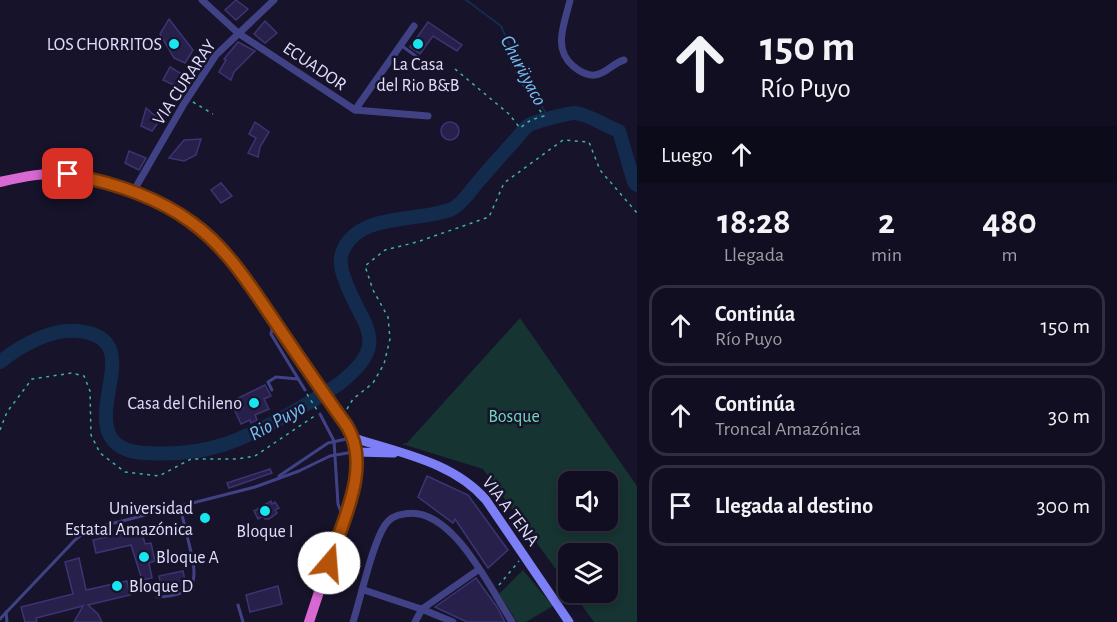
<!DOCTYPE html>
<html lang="es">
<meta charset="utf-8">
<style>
:root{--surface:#100e20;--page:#191729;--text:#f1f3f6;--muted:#9c9ca5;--line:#302e3e}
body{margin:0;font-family:"Alegreya Sans",sans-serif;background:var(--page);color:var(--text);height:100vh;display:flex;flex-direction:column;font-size:22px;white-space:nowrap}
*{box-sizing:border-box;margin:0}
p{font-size:20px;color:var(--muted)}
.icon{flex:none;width:33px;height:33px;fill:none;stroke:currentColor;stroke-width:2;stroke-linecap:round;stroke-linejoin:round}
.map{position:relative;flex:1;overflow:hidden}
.sheet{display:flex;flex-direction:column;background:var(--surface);width:480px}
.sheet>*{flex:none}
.top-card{background:#100e20;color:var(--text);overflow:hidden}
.buttons{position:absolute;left:558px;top:471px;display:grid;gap:12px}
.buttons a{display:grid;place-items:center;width:60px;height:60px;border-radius:12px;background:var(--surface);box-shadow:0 3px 9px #0003,0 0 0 2px var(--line);font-size:30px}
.pin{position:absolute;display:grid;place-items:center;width:51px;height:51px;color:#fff;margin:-26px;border-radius:12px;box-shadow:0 3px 9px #0006}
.me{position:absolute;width:66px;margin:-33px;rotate:18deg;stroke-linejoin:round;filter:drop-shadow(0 0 4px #0008)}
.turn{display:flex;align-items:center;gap:21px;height:126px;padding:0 24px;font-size:27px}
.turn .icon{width:78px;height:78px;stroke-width:2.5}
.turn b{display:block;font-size:42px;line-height:51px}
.then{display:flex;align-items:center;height:57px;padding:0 24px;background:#0003;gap:12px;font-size:22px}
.eta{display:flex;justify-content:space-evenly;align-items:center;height:102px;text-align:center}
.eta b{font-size:36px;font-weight:600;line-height:42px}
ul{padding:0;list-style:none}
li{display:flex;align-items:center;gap:18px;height:81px;margin:0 12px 9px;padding:0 12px;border:3px solid var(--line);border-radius:18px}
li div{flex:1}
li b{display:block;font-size:22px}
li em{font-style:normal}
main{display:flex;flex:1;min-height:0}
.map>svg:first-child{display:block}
</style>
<main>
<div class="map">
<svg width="637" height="622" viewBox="0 0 637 622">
<rect width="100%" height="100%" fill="#16132a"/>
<g fill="#163431" fill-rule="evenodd">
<path d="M520 318 637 486V622H594L573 593 608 592V554H568V586L483 469 402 444 407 443ZM568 482H608V520H568Z"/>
<path d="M523 570 553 606 526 622H517L499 594Z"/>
</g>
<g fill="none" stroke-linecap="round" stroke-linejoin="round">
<path stroke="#132c4e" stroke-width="2" d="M466 0 501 26 527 84 550 119"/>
<path stroke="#132c4e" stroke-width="14" d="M0 362C20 346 51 328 78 331 143 338 92 399 110 436 117 449 134 453 147 453 206 457 241 441 291 413 307 404 325 394 340 383 395 340 359 325 344 277 341 269 339 261 342 253 357 211 420 223 452 209 461 205 471 190 478 182 490 168 503 153 516 139 520 135 524 128 529 125 534 122 568 113 575 113 585 113 608 127 619 131L634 182 637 185"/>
</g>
<g fill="#27204a" stroke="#3d3474" stroke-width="1.5">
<path d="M236 0 248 9 236 20 225 10Z"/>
<path d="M169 19 193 50 185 63 174 58 160 34Z"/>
<path d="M265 21 277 33 265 43 254 34Z"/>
<path d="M428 22 462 45 457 51 433 36 420 54 410 47Z"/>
<path d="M238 42 255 51 234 72 231 80 219 72 226 60 224 59Z"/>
<path d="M170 67 185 76 178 87 163 80Z"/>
<path d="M146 108 160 120 152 131 141 126Z"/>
<path d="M255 122 269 132 260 147 258 157 248 153 256 138 249 134Z"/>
<circle cx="450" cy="131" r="9"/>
<path d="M201 139 196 155 184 161 169 158 184 140Z"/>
<path d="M129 151 146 158 139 170 125 163Z"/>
<path d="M221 183 232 196 221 203 211 190Z"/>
<path d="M265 385 271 396 264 399 269 409 255 415 257 420 251 423 250 420 241 424 235 411 243 408 238 398Z"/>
<path d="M270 469 272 473 229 488 227 483Z"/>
<path d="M427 476 468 495 508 550 488 568 455 519 453 523 418 497Z"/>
<path d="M271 501 272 504 275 502 279 508 275 510 277 513 269 519H265L263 516 258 519 254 511Z"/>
<path d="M141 529 145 544 151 543 155 561 149 563 152 578 142 580 131 545 96 553 93 540Z"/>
<path d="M79 558 86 590 127 581 130 595 88 605 98 614 102 622H74L83 606 36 618 37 622H25L21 607 73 594 65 562Z"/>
<path d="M183 571 186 585 179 586 180 589 162 593 159 576Z"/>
<path d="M476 578 497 607 505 622H467L435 607Z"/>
<path d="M278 586 282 604 250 612 246 595Z"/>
</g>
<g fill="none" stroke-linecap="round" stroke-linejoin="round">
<g stroke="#3ab5a7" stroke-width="1.5" stroke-dasharray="3 4.5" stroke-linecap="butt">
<path d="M455 69 509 114 520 128 531 120 544 116 530 97 510 62"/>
<path d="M193 102 213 114"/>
<path d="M160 120 164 124"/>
<path d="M307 394 317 410"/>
<path d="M347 409 353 399 373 383 384 364 390 339 388 317 373 290 365 266 385 250 417 242 489 217 504 183 563 140 589 142 600 170 637 213"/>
<path d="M0 430 7 412 32 379 72 373 84 376 90 391 91 435 100 453 125 472 159 476 191 459H238L255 456 316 415"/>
<path d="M499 585 519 561"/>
</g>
<g stroke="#414286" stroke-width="3">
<path d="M402 46 424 62"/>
<path d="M273 323 271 334 305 390"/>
<path d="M272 390 268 382 276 377 298 379"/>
<path d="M320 414 334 441 338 504 341 512"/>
<path d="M279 476 328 443 351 438"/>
<path d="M157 597C196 596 199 582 190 548 187 534 183 520 180 506"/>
<path d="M238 605 243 622"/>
<path d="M6 612 7 622"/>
<path d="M0 619 75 540 87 530 255 487 299 471 330 456 353 452"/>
</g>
<g stroke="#414286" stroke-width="7">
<path d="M202 0 238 33 355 110 428 116"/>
<path d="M570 0C565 23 552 48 573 66 579 71 587 76 595 75 606 74 613 63 624 60"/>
<path d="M355 110 414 26"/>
<path d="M133 192 185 102 216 55 274 0"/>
<path d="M364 590 424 610 453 622"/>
<path d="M353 622C361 597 372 545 385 525 389 519 396 515 404 514 451 504 490 588 512 622"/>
<path d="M415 622 422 609 478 570"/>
</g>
<g stroke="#7c7ff6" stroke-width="9">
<path d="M354 438C400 453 453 462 486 500L569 622"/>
<path d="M356 452 394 453"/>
</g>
<path stroke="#d868d2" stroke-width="10" d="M0 182C22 177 45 172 68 174 115 179 177 206 211 238 241 268 264 305 288 340 310 372 334 404 354 438L357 465 352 492 309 622"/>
</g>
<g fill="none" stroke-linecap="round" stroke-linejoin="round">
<defs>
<path id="route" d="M68 174C110 182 156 196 191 222 225 246 248 282 271 316 296 353 321 390 347 426 372 467 342 522 329 563"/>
</defs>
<use href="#route" stroke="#753606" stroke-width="15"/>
<use href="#route" stroke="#b45309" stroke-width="10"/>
</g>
<g fill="#18e5ef" stroke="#16132a" stroke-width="2">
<circle cx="174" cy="44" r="6"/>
<circle cx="418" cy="44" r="6"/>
<circle cx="254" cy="403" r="6"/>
<circle cx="265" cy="511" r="6"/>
<circle cx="205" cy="518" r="6"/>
<circle cx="144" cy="557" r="6"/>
<circle cx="117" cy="586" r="6"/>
</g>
<g text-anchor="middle" stroke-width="5" stroke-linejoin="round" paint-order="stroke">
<g font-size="18" fill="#e0defd" stroke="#16132a" text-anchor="end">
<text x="162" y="50">LOS CHORRITOS</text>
<text x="418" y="70" text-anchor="middle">La Casa<tspan x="418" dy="21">del Rio B&amp;B</tspan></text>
<text x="242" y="409">Casa del Chileno</text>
<text x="193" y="514">Universidad<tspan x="193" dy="21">Estatal Amazónica</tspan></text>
<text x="265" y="537" text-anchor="middle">Bloque I</text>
<text x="156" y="563" text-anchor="start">Bloque A</text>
<text x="129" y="592" text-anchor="start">Bloque D</text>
</g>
<g font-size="18" fill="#e0defd" stroke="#16132a">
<text transform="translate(315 66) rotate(34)" y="6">ECUADOR</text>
<text transform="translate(184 82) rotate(-56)" y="6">VIA CURARAY</text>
<text transform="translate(511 511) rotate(53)" y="6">VIA A TENA</text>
</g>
<g font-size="18" fill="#6ed9b9" stroke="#16132a">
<text x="514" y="422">Bosque</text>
</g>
<g font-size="20" font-style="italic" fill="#74c0f5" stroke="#16132a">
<text transform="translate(524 70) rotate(62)" y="7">Churüyaco</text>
<text transform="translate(277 420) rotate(-29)" y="7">Rio Puyo</text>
</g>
</g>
</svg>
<div class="buttons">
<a><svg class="icon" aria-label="sound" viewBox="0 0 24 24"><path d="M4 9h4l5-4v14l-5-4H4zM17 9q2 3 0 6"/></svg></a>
<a><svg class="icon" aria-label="layers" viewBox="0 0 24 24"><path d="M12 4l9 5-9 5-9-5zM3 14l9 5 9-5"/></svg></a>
</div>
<div class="pin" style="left:68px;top:174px;background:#d93025"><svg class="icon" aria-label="arrive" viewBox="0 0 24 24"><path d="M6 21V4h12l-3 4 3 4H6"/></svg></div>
<svg class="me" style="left:329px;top:563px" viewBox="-20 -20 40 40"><circle r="19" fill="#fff"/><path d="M0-13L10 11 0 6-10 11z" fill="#b45309"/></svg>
</div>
<section class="sheet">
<div class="top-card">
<div class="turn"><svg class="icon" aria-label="ahead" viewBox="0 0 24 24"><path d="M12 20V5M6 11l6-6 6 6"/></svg><div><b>150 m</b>Río Puyo</div></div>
<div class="then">Luego<svg class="icon" aria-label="ahead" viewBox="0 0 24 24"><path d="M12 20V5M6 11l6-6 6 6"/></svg></div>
</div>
<div class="eta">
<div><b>18:28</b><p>Llegada</p></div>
<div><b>2</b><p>min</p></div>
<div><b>480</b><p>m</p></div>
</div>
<ul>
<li><svg class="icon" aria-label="ahead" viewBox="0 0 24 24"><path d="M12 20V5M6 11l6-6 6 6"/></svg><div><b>Continúa</b><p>Río Puyo</p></div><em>150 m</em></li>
<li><svg class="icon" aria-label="ahead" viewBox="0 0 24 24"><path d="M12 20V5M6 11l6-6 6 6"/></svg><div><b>Continúa</b><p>Troncal Amazónica</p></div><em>30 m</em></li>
<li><svg class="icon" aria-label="arrive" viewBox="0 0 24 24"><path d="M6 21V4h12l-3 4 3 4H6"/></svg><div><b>Llegada al destino</b></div><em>300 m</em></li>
</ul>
</section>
</main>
